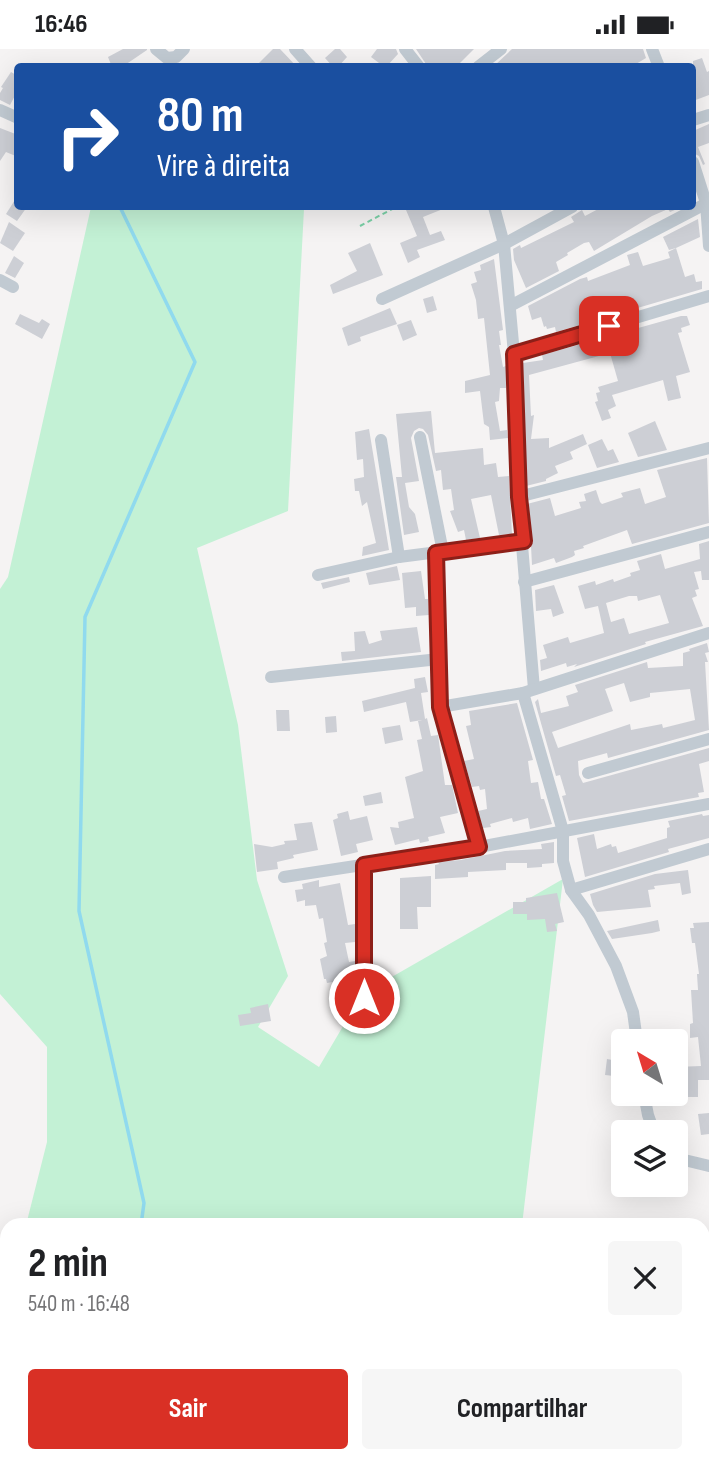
<!DOCTYPE html>
<html lang="pt">
<meta charset="utf-8">
<style>
:root{--surface:#fff;--page:#f6f6f6;--text:#202124;--muted:#757577;--accent:#d93025}
body{margin:0;font-family:"Sofia Sans Condensed",sans-serif;background:var(--page);color:var(--text);height:100vh;display:flex;flex-direction:column;font-size:26px;white-space:nowrap}
*{box-sizing:border-box;margin:0}
p{font-size:23px;color:var(--muted)}
.icon{flex:none;width:38px;height:38px;fill:none;stroke:currentColor;stroke-width:2;stroke-linecap:round;stroke-linejoin:round}
.map{position:relative;flex:1;overflow:hidden}
.side{position:absolute;left:0px;top:1169px;width:710px;height:245px;display:flex;flex-direction:column;background:var(--surface);border-radius:21px 21px 0 0;box-shadow:0 7px 28px #0002}
.side>*{flex:none}
.guide{position:absolute;left:14px;top:14px;width:682px;height:147px;border-radius:7px;box-shadow:0 7px 28px #0002;background:#1a4fa0;color:#fff;overflow:hidden}
.needle{width:46px;rotate:322deg}
.buttons{position:absolute;left:611px;top:980px;display:grid;gap:14px}
.buttons a{display:grid;place-items:center;width:77px;height:77px;border-radius:7px;background:var(--surface);box-shadow:0 7px 28px #0002;font-size:35px}
.pin{position:absolute;display:grid;place-items:center;width:60px;height:60px;color:#fff;margin:-30px;border-radius:14px;box-shadow:0 4px 10px #0006}
.me{position:absolute;width:77px;margin:-38px;rotate:0deg;stroke-linejoin:round;filter:drop-shadow(0 0 5px #0008)}
.turn{display:flex;align-items:center;gap:24px;height:147px;padding:0 28px;font-size:32px}
.turn .icon{width:91px;height:91px;stroke-width:2.5}
.turn b{display:block;font-size:49px;line-height:60px}
.round{display:grid;place-items:center;flex:none;width:74px;height:74px;border-radius:7px;background:var(--page)}
.summary{display:flex;align-items:center;justify-content:space-between;height:119px;padding:0 28px}
h1{font-size:42px;font-weight:700;line-height:52px}
.cta{display:flex;gap:14px;margin-top:auto;padding:14px 28px}
.cta a{flex:1;height:80px;border-radius:7px;background:var(--accent);color:#fff;font-size:28px;font-weight:700;line-height:80px;text-align:center}
.cta a+a{background:var(--page);color:var(--text)}
.status{display:flex;justify-content:space-between;align-items:center;height:49px;padding:0 35px;background:var(--surface);direction:ltr}
.status svg{height:19px;fill:currentColor}
.map>svg:first-child{display:block}
</style>
<div class="status"><b>16:46</b><svg viewBox="0 0 49 12"><path d="M0 12V9h3v3zM5 12V6h3v6zM10 12V3h3v9zM15 12V0h3v12zM26 1h20v11H26zM47 4h2v5h-2z"/></svg></div>
<div class="map">
<svg width="709" height="1414" viewBox="0 0 709 1414">
<rect width="100%" height="100%" fill="#f5f3f3"/>
<g fill="#c3f1d5">
<path d="M91 158H297L304 160 288 462 197 499 238 676 257 831 288 927 258 978 319 1018 362 945 563 830 522 1176H26L47 1093V998L0 945V540L8 528Z"/>
<path d="M7 1248V1407H495L494 1414H0V1275Z"/>
</g>
<g fill="none" stroke-linecap="round" stroke-linejoin="round">
<g stroke="#90daee" stroke-width="3.5">
<path d="M120 158 195 313 85 568 79 862 144 1154 141 1176"/>
<path d="M107 1414 108 1407"/>
</g>
</g>
<g fill="#cdcfd5" fill-rule="evenodd">
<path d="M123 0H147V1L122 18H112L108 8Z"/>
<path d="M273 0H280L297 18H255Z"/>
<path d="M335 0H340L347 8 338 18H333L325 9Z"/>
<path d="M377 0H396L398 5 387 17H383L371 8Z"/>
<path d="M416 0H474L456 18H428Z"/>
<path d="M512 0H643L646 9 631 18H623L621 14 614 18H493Z"/>
<path d="M702 9 707 23 709 22V46L693 52V12Z"/>
<path d="M11 23 18 27V41L10 56 0 51V44L3 39 1 38Z"/>
<path d="M709 75V94L698 98 705 115 703 116 699 107 693 104V82Z"/>
<path d="M0 79 18 86V108L6 103 0 112Z"/>
<path d="M18 146V158H27L17 172 6 165Z"/>
<path d="M413 158H448L423 168 430 186 441 182 445 191 417 201 420 208 408 214 400 194 417 187 406 161Z"/>
<path d="M602 158H682L670 163 668 160 652 167 594 202 589 193 584 194 567 204 568 206 556 213 559 222 526 239 514 211 513 200 520 196 521 199 574 173 571 168 582 161 585 167Z"/>
<path d="M698 170 700 188 676 199 685 228 694 225 696 233 702 232V240L556 283 555 278 547 280 546 277 544 278 541 268 532 271 528 257 580 230 587 228 588 232 630 216 627 206 638 203 643 217 670 209 668 203 676 199 669 201 663 188Z"/>
<path d="M9 173 25 184 13 202 0 194Z"/>
<path d="M370 194 383 226 333 245 330 236 357 222 348 204Z"/>
<path d="M14 207 24 214 15 229 5 224Z"/>
<path d="M494 210 503 281 499 282 501 296H499L503 318 506 317V339H500L499 352 495 353 500 382 507 381 508 389 490 391 489 378 484 375 480 342 465 344V332L490 326 484 269 478 270 476 251 471 235 477 233 474 223 481 221 480 216Z"/>
<path d="M433 247 437 261 427 264 423 250Z"/>
<path d="M390 259 397 275 360 288 361 292 348 297 342 279Z"/>
<path d="M20 265 39 274 42 270 50 275 42 290 15 275Z"/>
<path d="M681 267H687L690 276 681 279 682 283 678 284 690 323 676 327 681 349 668 352 663 331 619 344 612 346 616 357 608 361 611 369 602 372 595 353 598 352 596 344 600 343 598 338 618 332 610 304 529 326 531 367 534 366 531 390 549 389V399L583 385 587 395 570 403 573 410 555 417 558 424 546 430V432L526 437 523 314 543 311 542 306Z"/>
<path d="M411 271 417 286 403 292 397 276Z"/>
<path d="M431 362 435 404 483 399 484 416 496 414 498 428 509 427 512 485 499 486 491 446 471 450 480 489 466 491 464 481 458 483 450 462 454 461 451 440 443 441 441 421 436 422 428 386 423 380 419 379 414 382 411 389 419 432 405 434 409 458 415 465 419 483 404 486 396 428H402L396 365Z"/>
<path d="M655 372 667 401 638 408 628 384Z"/>
<path d="M369 380 389 501 362 507 363 498 376 494 367 453 362 457 359 442H355L354 430 364 428 363 410 357 411 355 383Z"/>
<path d="M602 390 608 402 613 400 619 413 597 419 588 396Z"/>
<path d="M707 409 709 474 632 495 627 481 583 497 584 499 574 502 575 506 572 508 556 514 554 509 532 516 531 497 533 492 530 486 527 455 550 449 555 467 581 459 579 453 586 452 584 445 596 441 600 453 602 455 623 448 621 444 640 439 645 455 666 448 657 421Z"/>
<path d="M709 492V531H702L701 522 694 523 699 540 695 541 697 547 692 549 703 577 645 593 646 595 574 618 577 615 567 618 566 614 541 622 540 611 547 609 543 596 568 588 570 594 604 584 598 557 585 560 578 537 595 532 596 536 613 530 614 533 631 527 630 524 640 521 637 512 661 505 665 520 700 510 699 495ZM660 546 669 574 629 585 624 569 611 573 606 554 629 547H637L638 552Z"/>
<path d="M397 517 400 531 369 536 366 524Z"/>
<path d="M421 522 425 550H428L429 566 416 567V558L405 559 402 524Z"/>
<path d="M349 528 350 533 323 540 321 534Z"/>
<path d="M554 536 564 564 553 568 551 560 536 562 535 541Z"/>
<path d="M417 578 421 603 342 612 341 603 355 602 354 583 365 582 369 595 382 591 380 582Z"/>
<path d="M707 594 709 603 705 604 708 613H705L709 681 608 709 607 704 578 712 579 726 583 734 709 699V712L699 715 704 743 698 744 699 748 569 772 562 747 566 746 560 726 556 727 535 653 538 650 541 664 569 657 566 647 578 643 575 636 647 613 648 619 683 617V604L690 602 689 600ZM624 634 630 653 650 648V644L690 640 695 671 663 679 662 675 631 681 630 675 558 699 552 683 613 662 605 640Z"/>
<path d="M425 628 428 643 421 644 425 670 427 669 431 687 438 686 445 736H452L458 764 440 768 445 784 428 788 429 792 420 794 419 790 395 796 390 778 399 779 398 773 414 769 405 728 423 722 417 691 422 690 418 672 422 671 410 673 406 653 364 663 362 652 415 639 414 630Z"/>
<path d="M517 654 533 711 528 712 531 734 538 733 541 750H544L545 753 552 775 530 780 528 769 513 773 512 769 490 775 491 778 483 779 478 762 487 760 485 740 480 741 479 737 472 738 464 712 474 710 466 677 471 676 469 662Z"/>
<path d="M276 661H289L290 682H277Z"/>
<path d="M336 667 337 683 326 684 325 668Z"/>
<path d="M400 676 403 691 385 695 382 679Z"/>
<path d="M381 743 383 754 365 757 363 747Z"/>
<path d="M348 762 350 771 367 767 373 791 356 795 358 803 341 807 333 771 338 769 337 765Z"/>
<path d="M702 765 703 767 709 766V789L668 800 669 803 585 828 577 789 594 785 597 800 611 795 612 798 616 797 618 804 667 789V779L670 778 668 772Z"/>
<path d="M312 773 318 801 293 806 294 809 277 813 278 820 257 823 254 795 272 798 285 795 284 792 297 791 294 775Z"/>
<path d="M554 793V814L542 815V818L527 819V814H506V821L468 823V828L435 830V816L439 815 438 813 461 811 505 802 542 800 541 795Z"/>
<path d="M688 821 691 844 682 846 680 834 654 837 655 840 648 841 651 858 597 863 593 856 590 845 655 825Z"/>
<path d="M431 827V858H417L418 880H400V829Z"/>
<path d="M319 831V838L340 834 348 876 355 875V893L345 894 349 913 355 912 356 953 341 955 338 932 327 934 326 930H324L320 910 327 907 324 894 327 893 323 869 319 870 316 856 305 857V851L297 853 295 841 303 840 302 835Z"/>
<path d="M557 844 564 873 555 875 557 882 547 883 545 870 527 871V865H513V853H526V849Z"/>
<path d="M658 871 660 882 652 884 612 890 607 882Z"/>
<path d="M709 873V1031H698V1048H686L685 1031 676 1032V1018L701 1017 698 988 690 989V975L693 974 691 941H698L697 925H699L695 894H692L690 879H694L693 874Z"/>
<path d="M268 955 271 972 240 977 238 966 251 964 250 959Z"/>
<path d="M607 1010 623 1013V1028L605 1026Z"/>
<path d="M709 1064V1085L701 1086 698 1065Z"/>
</g>
<g fill="none" stroke-linecap="round" stroke-linejoin="round">
<path stroke="#7ad0a6" stroke-width="2" stroke-dasharray="5 3.5" stroke-linecap="butt" d="M360 177 396 158"/>
<g stroke="#c1cad2" stroke-width="12">
<path d="M156 0 167 9 176 8 184 0"/>
<path d="M295 0 311 18"/>
<path d="M405 0 419 18"/>
<path d="M652 0 659 18"/>
<path d="M478 18 501 0"/>
<path d="M0 61 18 69"/>
<path d="M693 71 709 66"/>
<path d="M693 113 706 154 709 197"/>
<path d="M494 158 504 195 514 305 518 448 534 640"/>
<path d="M0 231 13 238"/>
<path d="M382 250 504 195 572 158"/>
<path d="M510 257 709 153"/>
<path d="M514 305 709 247"/>
<path d="M420 388 443 503"/>
<path d="M381 391 399 508"/>
<path d="M518 448 709 399"/>
<path d="M436 504 440 658 479 798"/>
<path d="M318 526 399 508 524 492"/>
<path d="M524 533 709 483"/>
<path d="M271 628 439 610"/>
<path d="M523 644 563 782V812L571 841 589 866 616 917 633 963 637 992"/>
<path d="M440 658 523 644 709 584"/>
<path d="M588 724 709 690"/>
<path d="M284 828 479 798 709 755"/>
<path d="M571 841 709 800"/>
<path d="M364 949V816"/>
<path d="M644 1045 648 1066 654 1083"/>
<path d="M676 1109 709 1117"/>
</g>
</g>
<g fill="none" stroke-linecap="round" stroke-linejoin="round">
<defs>
<path id="route" d="M364 949V816L479 798 440 658 436 504 524 492 519 448 514 305 609 277"/>
</defs>
<use href="#route" stroke="#8d1f18" stroke-width="18"/>
<use href="#route" stroke="#d93025" stroke-width="12"/>
</g>
</svg>
<div class="buttons">
<a><svg class="needle" viewBox="-14 -14 28 28"><path d="M0-13l5 13h-10z" fill="#e53935"/><path d="M0 13l5-13h-10z" fill="#757577"/></svg></a>
<a><svg class="icon" aria-label="layers" viewBox="0 0 24 24"><path d="M12 4l9 5-9 5-9-5zM3 14l9 5 9-5"/></svg></a>
</div>
<div class="pin" style="left:609px;top:277px;background:#d93025"><svg class="icon" aria-label="arrive" viewBox="0 0 24 24"><path d="M6 21V4h12l-3 4 3 4H6"/></svg></div>
<svg class="me" style="left:364px;top:949px" viewBox="-20 -20 40 40"><circle r="17" fill="#d93025" stroke="#fff" stroke-width="3"/><path d="M0-11L8 9 0 5-8 9z" fill="#fff"/></svg>
<div class="guide">
<div class="turn"><svg class="icon" aria-label="right" viewBox="0 0 24 24"><path d="M7 20v-9h11M14 6l5 5-5 5"/></svg><div><b>80 m</b>Vire à direita</div></div>
</div>
<section class="side">
<div class="summary"><div><h1>2 min</h1><p>540 m · 16:48</p></div><a class="round"><svg class="icon" aria-label="close" viewBox="0 0 24 24"><path d="M6 6l12 12M18 6L6 18"/></svg></a></div>
<div class="cta"><a>Sair</a><a>Compartilhar</a></div>
</section>
</div>
